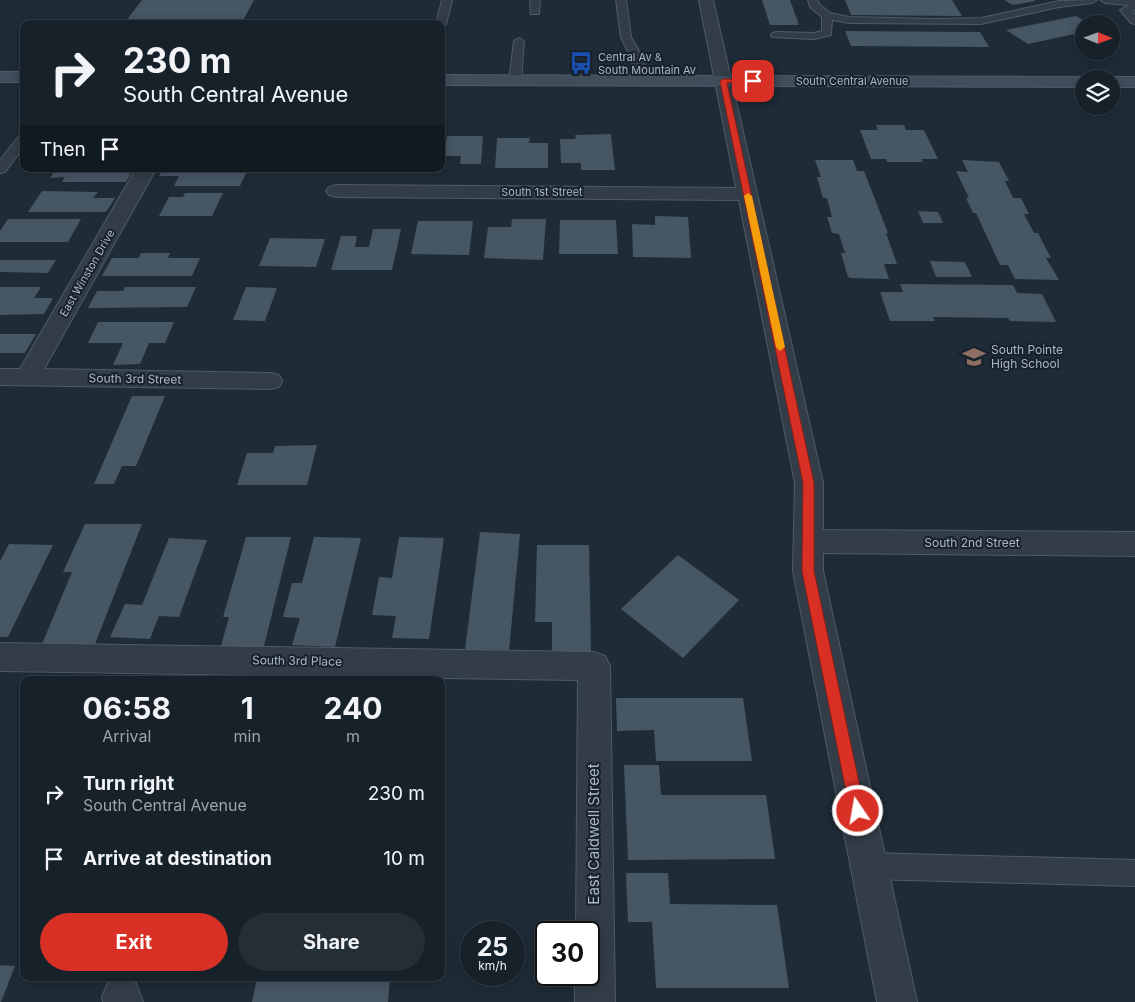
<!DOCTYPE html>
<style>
:root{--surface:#162129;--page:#232e35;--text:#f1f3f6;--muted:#9ea3a8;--line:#353e46;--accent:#d93025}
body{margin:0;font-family:Inter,sans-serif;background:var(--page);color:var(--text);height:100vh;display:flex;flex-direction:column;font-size:19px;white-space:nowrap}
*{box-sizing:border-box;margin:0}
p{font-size:16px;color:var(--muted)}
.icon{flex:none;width:28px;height:28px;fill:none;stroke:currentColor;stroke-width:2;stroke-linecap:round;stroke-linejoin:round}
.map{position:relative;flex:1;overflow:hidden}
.drawer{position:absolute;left:20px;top:676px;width:425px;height:305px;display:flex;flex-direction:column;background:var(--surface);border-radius:10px;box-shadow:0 2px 12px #0003,0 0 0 1px var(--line)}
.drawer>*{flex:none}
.banner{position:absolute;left:20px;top:20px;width:425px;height:152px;border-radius:10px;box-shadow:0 2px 12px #0003,0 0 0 1px var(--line);background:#162129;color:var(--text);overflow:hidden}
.needle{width:32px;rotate:91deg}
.fabs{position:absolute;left:1075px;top:15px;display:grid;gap:10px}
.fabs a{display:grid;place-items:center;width:45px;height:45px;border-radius:50%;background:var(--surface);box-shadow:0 2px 12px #0003,0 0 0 1px var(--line);font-size:25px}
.speed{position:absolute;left:460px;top:921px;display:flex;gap:10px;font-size:25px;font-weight:700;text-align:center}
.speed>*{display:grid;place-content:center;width:65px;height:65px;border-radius:50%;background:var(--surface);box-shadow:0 2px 12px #0003,0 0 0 1px var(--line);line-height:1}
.speed small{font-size:12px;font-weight:400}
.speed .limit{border:2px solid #111;border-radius:8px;background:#fff;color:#111}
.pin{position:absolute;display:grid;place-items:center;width:42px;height:42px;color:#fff;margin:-21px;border-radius:10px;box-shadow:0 2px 8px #0006}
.me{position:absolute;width:55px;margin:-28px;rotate:348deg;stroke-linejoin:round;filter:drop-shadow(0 0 4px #0008)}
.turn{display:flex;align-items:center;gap:18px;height:105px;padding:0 20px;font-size:22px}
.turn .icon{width:65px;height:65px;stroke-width:2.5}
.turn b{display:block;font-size:35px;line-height:42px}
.then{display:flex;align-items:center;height:48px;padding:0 20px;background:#0003;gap:10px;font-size:19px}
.eta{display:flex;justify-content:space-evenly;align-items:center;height:85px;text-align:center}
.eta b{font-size:30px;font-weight:700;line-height:35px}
.action{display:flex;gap:10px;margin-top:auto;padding:10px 20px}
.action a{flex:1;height:58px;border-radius:30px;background:var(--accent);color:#fff;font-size:20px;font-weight:700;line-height:58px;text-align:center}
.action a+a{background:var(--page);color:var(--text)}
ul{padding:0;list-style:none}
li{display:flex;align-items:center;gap:15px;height:65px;padding:0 20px}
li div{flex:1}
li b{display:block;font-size:19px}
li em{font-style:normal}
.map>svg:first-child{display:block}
</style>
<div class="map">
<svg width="1135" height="1002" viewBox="0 0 1135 1002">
<rect width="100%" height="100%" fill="#1e2c37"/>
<g fill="#465663">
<path d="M142 0H254L242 22 126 21Z"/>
<path d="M762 0H790L799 25H770Z"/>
<path d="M845 0H952L962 16 851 15Z"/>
<path d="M1004 0H1035V1L1013 5Z"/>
<path d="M1076 16 1090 24H1084V32L1028 44 1006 30Z"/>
<path d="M845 31 980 32 989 47 851 46Z"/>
<path d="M876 125H904L906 130H924L938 159H921L923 162H887L886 159H871L860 130H878Z"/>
<path d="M611 134 615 170H581V163H561L560 139H576L575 135Z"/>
<path d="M447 136H483L481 164H460L461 156H445L444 163H441V140H447Z"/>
<path d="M497 138H530L529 143H548V168H495Z"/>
<path d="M815 160H853L857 171H864L888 233H886L897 264H884L889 279 851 278 848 277 841 253H845L839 234 832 233 827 217H832L827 198H823L817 177H821Z"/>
<path d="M962 160 999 162 1009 181H1005L1013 198H1021L1029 214H1024L1034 233H1038L1051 258H1046L1059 280 1015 279 1008 265H1000L976 213H973L966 198H969L956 171 968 172Z"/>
<path d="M56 169H111L110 170H133L126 182H62L65 177 50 178Z"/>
<path d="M163 169H248L240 186H174L179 176H159Z"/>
<path d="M42 191 98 192 93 198H115L106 212H28Z"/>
<path d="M185 193H223L212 216H159L169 197H183Z"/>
<path d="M918 211 938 212 943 223H923Z"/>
<path d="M655 216 688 217 691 258 633 257 632 224 655 225Z"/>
<path d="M8 219H81L68 242H0V231Z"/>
<path d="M512 219H546L543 260 484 258 488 227H511Z"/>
<path d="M560 220H616L618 254H559Z"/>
<path d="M418 221H473L469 255 411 254Z"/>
<path d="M373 229H401L392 270H331L341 236H357L355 247H369Z"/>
<path d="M270 238 325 239 316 267 259 266Z"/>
<path d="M141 253H170L168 258H200L192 276H102L112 258H139Z"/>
<path d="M0 260H56L48 273 0 272Z"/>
<path d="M930 261 965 262 972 277H936Z"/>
<path d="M900 284 1013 285 1017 293 1042 294 1056 322 1010 321 1008 318 933 317 935 321H890L880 292H903Z"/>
<path d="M0 287H41L34 298H53L44 314 0 315Z"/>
<path d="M125 287H196L187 307 88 308 97 291H123Z"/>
<path d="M246 287 277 288 265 321 233 320Z"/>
<path d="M98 322H174L165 343H149L140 364 113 365 123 343H88Z"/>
<path d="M0 334H36L25 353H0Z"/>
<path d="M132 396H165L136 466H122L114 484H94Z"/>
<path d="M317 445 307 485H237L247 453H273L275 446Z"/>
<path d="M85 524H142L95 644H42L72 572H63Z"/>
<path d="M480 532 520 534 509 651 465 650Z"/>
<path d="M246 537H291L264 646H221L229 617H223Z"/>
<path d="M314 537 361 538 335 647 292 645 300 618 283 617 292 583H302Z"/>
<path d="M399 537 444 538 429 639 392 638 396 616 372 615 379 577 392 578Z"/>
<path d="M169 538 207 540 179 617 159 616 150 639 110 637 125 604 142 605Z"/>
<path d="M9 544 53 545 8 637H0V561Z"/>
<path d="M537 545H589L591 652 552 651V622H535Z"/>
<path d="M678 555 739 600 683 658 621 609Z"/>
<path d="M616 698H743L752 761H656L654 730 617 731Z"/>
<path d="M624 765H659L661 795H766L775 859 628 860Z"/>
<path d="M626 873H668L670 904 777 905 789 988H656L652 922H628Z"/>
<path d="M0 965 15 966 1 1002H0Z"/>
<path d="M257 978H390L388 1002H252Z"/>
</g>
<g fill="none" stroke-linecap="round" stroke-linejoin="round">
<defs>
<g id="service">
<path d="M442 0H452L446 24 441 27V24H436Z"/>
<path d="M530 0H540L539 14H531Z"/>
<path d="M616 0H626L631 37 644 60 646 81 644 83H636L634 81 632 60 621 37Z"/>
<path d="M808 0H818L819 4 830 13 849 17 937 19 981 18 1059 1 1097 0 1092 3 1059 7 981 24 849 23 832 20 831 35 814 39 772 37 771 35 772 33 776 32 814 33 822 31V17L810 7Z"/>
<path d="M1100 0H1135V10L1132 11 1135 15V24L1131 23 1120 10 1129 5 1105 3Z"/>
<path d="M519 38 524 41 521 81 515 84 509 81 514 41Z"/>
<path d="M24 134V147L5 172 0 173V160L20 135Z"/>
<path d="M869 853 1135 860V886L869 879 860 875 856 866 860 857Z"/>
</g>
<g id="minor">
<path d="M699 0H713L823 483V530L1135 532V556L823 553V571L917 1002H877L793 571 795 483 739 200 336 197 329 195 326 191 329 187 336 185 736 188Z"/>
<path d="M136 169H156L44 369 270 373 279 375 282 381 279 387 270 389 0 385V369H20Z"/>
<path d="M0 643 594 652 605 656 610 666 615 1002H575V975H589V932H576L578 680 0 671Z"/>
<path d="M121 978 136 983 143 1002H103L102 997 108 983Z"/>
</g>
<g id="secondary">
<rect x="0" y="72" width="24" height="10"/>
<path d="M441 75 1084 77 1090 79H1084V87L441 85Z"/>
<path d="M1111 77H1135V87H1111V79H1105Z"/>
</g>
</defs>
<use href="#service" stroke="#4f5b66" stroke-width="2"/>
<use href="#minor" stroke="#4f5b66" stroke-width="2"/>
<use href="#secondary" stroke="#4f5b66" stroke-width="2"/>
<use href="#service" fill="#323d48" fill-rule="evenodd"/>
<use href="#minor" fill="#323d48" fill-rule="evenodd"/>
<use href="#secondary" fill="#404d5b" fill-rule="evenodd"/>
</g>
<path fill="#d93025" stroke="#8d1f18" d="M723 79H753L757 81 753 83H727L814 483V571L865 811 863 816 858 818 852 816 850 811 802 571 803 483 720 81Z"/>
<path fill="#f59e0b" d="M748 193 752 196 785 347 780 351 776 347 744 196Z"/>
<defs>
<symbol id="bus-bare" viewBox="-9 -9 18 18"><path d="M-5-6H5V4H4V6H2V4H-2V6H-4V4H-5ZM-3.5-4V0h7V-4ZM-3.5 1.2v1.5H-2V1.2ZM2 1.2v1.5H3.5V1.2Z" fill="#1a4fb4" stroke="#18222c" stroke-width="2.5" paint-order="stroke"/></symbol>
<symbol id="school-bare" viewBox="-9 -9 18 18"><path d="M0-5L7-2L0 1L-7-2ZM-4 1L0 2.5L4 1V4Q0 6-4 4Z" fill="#8d6e63" stroke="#18222c" stroke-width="2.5" paint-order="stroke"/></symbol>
</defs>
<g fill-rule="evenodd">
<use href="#bus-bare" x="565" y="47" width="32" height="32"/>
<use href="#school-bare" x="958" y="341" width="32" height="32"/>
</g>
<g text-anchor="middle" stroke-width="4" stroke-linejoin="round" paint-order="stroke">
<g font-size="11" fill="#acb8c5" stroke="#18222c" text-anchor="start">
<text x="598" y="61">Central Av &amp;<tspan x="598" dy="13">South Mountain Av</tspan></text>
</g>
<g font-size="11" fill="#acb8c5" stroke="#18222c">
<text x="852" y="85">South Central Avenue</text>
<text x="542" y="196">South 1st Street</text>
<text transform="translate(87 273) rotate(-60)" y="4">East Winston Drive</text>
</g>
<g font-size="12" fill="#acb8c5" stroke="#18222c" text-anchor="start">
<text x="991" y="354">South Pointe<tspan x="991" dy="14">High School</tspan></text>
</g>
<g font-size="12" fill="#acb8c5" stroke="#18222c">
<text transform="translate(135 379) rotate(1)" y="4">South 3rd Street</text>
<text x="972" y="547">South 2nd Street</text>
<text transform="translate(297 661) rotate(1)" y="4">South 3rd Place</text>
</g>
<g font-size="15" fill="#acb8c5" stroke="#18222c">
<text transform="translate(594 834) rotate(-90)" y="5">East Caldwell Street</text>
</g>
</g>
</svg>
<div class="fabs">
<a><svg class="needle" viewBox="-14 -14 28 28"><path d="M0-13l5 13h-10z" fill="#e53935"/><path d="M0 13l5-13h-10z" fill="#9ea3a8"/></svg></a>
<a><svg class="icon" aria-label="layers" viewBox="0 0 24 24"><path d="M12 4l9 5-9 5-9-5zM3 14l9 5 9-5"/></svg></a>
</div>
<div class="speed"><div>25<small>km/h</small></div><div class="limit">30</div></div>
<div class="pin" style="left:753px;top:81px;background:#d93025"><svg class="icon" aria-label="arrive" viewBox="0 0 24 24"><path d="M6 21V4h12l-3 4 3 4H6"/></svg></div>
<svg class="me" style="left:858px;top:811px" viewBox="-20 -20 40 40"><circle r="17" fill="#d93025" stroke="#fff" stroke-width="3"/><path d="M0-11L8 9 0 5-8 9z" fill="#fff"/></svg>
<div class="banner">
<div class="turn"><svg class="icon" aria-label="right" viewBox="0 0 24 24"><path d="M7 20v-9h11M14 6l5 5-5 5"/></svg><div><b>230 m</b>South Central Avenue</div></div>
<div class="then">Then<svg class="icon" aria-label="arrive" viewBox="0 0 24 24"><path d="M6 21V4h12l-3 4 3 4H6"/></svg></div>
</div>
<section class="drawer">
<div class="eta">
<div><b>06:58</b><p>Arrival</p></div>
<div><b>1</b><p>min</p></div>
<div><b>240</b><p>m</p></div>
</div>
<ul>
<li><svg class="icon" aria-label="right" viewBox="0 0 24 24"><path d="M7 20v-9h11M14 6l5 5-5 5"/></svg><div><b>Turn right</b><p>South Central Avenue</p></div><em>230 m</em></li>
<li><svg class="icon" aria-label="arrive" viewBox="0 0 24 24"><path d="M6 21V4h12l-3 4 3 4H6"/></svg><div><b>Arrive at destination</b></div><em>10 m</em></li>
</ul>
<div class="action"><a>Exit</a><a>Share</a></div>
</section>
</div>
